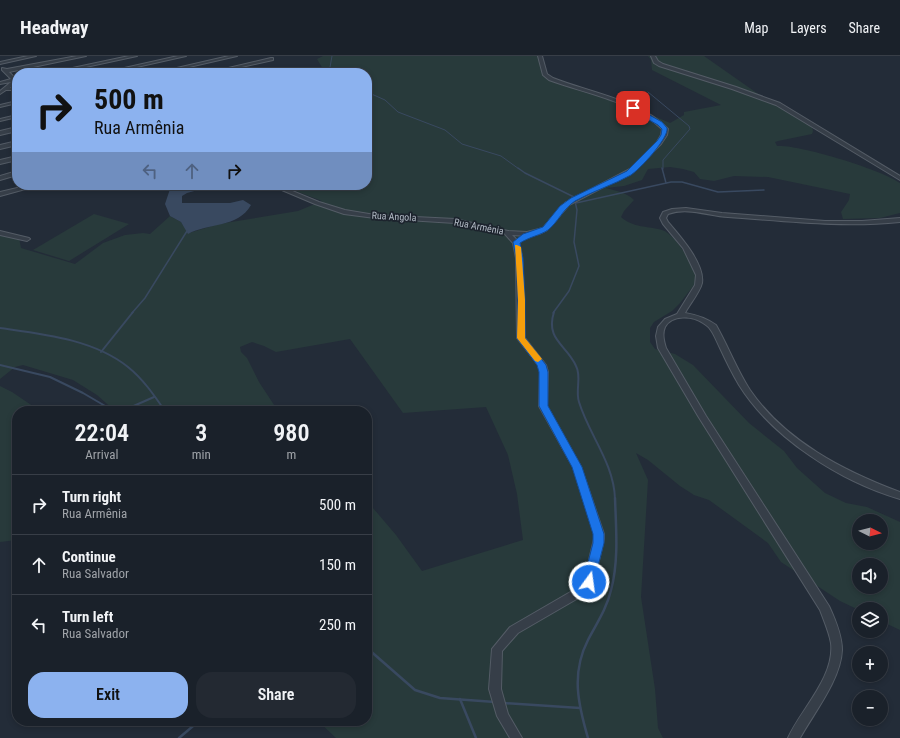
<!DOCTYPE html>
<meta charset="utf-8">
<style>
:root{--surface:#1a212a;--page:#232932;--text:#f1f3f6;--muted:#9fa3a8;--line:#383e47;--accent:#8cb2ef}
body{margin:0;font-family:"Roboto Condensed",sans-serif;background:var(--page);color:var(--text);height:100vh;display:flex;flex-direction:column;font-size:15px;white-space:nowrap}
*{box-sizing:border-box;margin:0}
p{font-size:13px;color:var(--muted)}
.icon{flex:none;width:22px;height:22px;fill:none;stroke:currentColor;stroke-width:2;stroke-linecap:round;stroke-linejoin:round}
.map{position:relative;flex:1;overflow:hidden}
.details{position:absolute;left:12px;top:350px;width:360px;height:320px;display:flex;flex-direction:column;background:var(--surface);border-radius:16px;box-shadow:0 2px 6px #0003,0 0 0 1px var(--line)}
.details>*{flex:none}
.hud{position:absolute;left:12px;top:12px;width:360px;height:122px;border-radius:16px;box-shadow:0 2px 6px #0003,0 0 0 1px var(--line);background:#8cb2ef;color:#111;overflow:hidden}
.needle{width:26px;rotate:96deg}
.buttons{position:absolute;left:852px;top:458px;display:grid;gap:8px}
.buttons a{display:grid;place-items:center;width:36px;height:36px;border-radius:50%;background:var(--surface);box-shadow:0 2px 6px #0003,0 0 0 1px var(--line);font-size:20px}
.pin{position:absolute;display:grid;place-items:center;width:34px;height:34px;color:#fff;margin:-17px;border-radius:8px;box-shadow:0 2px 6px #0006}
.me{position:absolute;width:44px;margin:-22px;rotate:14deg;stroke-linejoin:round;filter:drop-shadow(0 0 3px #0008)}
.turn{display:flex;align-items:center;gap:14px;height:84px;padding:0 16px;font-size:18px}
.turn .icon{width:52px;height:52px;stroke-width:2.5}
.turn b{display:block;font-size:28px;line-height:34px}
.lanes{display:flex;align-items:center;height:38px;padding:0 16px;background:#0003;justify-content:center;gap:20px;direction:ltr}
.lanes .off{opacity:.35}
.eta{display:flex;justify-content:space-evenly;align-items:center;height:68px;text-align:center}
.eta b{font-size:24px;font-weight:600;line-height:28px}
.action{display:flex;gap:8px;margin-top:auto;padding:8px 16px}
.action a{flex:1;height:46px;border-radius:16px;background:var(--accent);color:#111;font-size:16px;font-weight:600;line-height:46px;text-align:center}
.action a+a{background:var(--page);color:var(--text)}
ul{padding:0;list-style:none}
li{display:flex;align-items:center;gap:12px;height:60px;padding:0 16px;border-top:1px solid var(--line)}
li div{flex:1}
li b{display:block;font-size:15px}
li em{font-style:normal}
header{display:flex;align-items:center;gap:24px;box-sizing:border-box;height:56px;padding:0 20px;background:var(--surface);border-bottom:1px solid var(--line)}
header strong{font-size:19px}
nav{display:flex;gap:22px;margin-inline-start:auto;font-size:14px}
.map>svg:first-child{display:block}
</style>
<header>
<strong>Headway</strong>
<nav><a>Map</a><a>Layers</a><a>Share</a></nav>
</header>
<div class="map">
<svg width="900" height="682" viewBox="0 0 900 682">
<rect width="100%" height="100%" fill="#232c38"/>
<g fill="#283a3b" fill-rule="evenodd">
<path d="M323 0H541L545 8V19L620 45 670 67 684 59V56L721 49 652 14 651 4 648 0H704L767 44 812 71 813 75 812 78 778 85 775 86 777 90C798 88 883 114 900 127V157L880 162 843 163 841 156 849 144 850 138 768 121 734 120 714 125 700 123 694 116 683 113 670 111 648 113 642 124 624 130 606 132C616 135 626 136 634 144L624 155 621 161C633 172 648 170 662 174 675 178 691 206 697 218L694 229 680 247 672 255 654 266 650 272V286L655 293 675 298 693 309 749 367 784 395 797 412 825 437 846 447 867 451 900 466V574L881 565V553L859 554 840 545 781 506 768 487 709 444 694 439 680 430 648 404 636 397 648 424 641 541 655 633 658 672 663 682H336L318 665H367V445L396 479 422 515 523 484 517 438 508 399 486 351 403 357 350 283 276 296 264 290 252 286 240 291 241 296 247 302 259 326 278 355H115L97 339 73 324 23 309 15 311 0 323V178L19 182 21 192 75 208 103 187 125 179 143 177 150 178 170 160 181 166 189 177 219 168 298 155 322 145 280 129H367V17H312L323 13 317 3ZM859 465H881V487H859ZM859 509H881V531H859Z"/>
<path d="M94 158 129 168 69 205 33 194Z"/>
<path d="M0 330 12 336 40 355H17V484L0 486Z"/>
</g>
<path fill="#394960" d="M167 129H216L187 137 182 140V147H230L243 144 251 149C238 172 208 167 188 178L181 166 170 160 165 148 170 133Z"/>
<g fill="none" stroke-linecap="round" stroke-linejoin="round">
<g stroke="#394960" stroke-width="1">
<path d="M329 17 332 0"/>
<path d="M367 36 385 44 398 56 445 74 462 88 501 100 519 113"/>
<path d="M648 36 689 70 690 73 663 104V113"/>
</g>
<g stroke="#394960" stroke-width="1.5">
<path d="M518 112 525 117 574 141 577 154 574 186 579 210 569 235 553 257"/>
<path d="M662 112 666 127"/>
<path d="M576 147 671 126H682L718 136 764 134"/>
<path d="M132 257 145 242 187 175"/>
</g>
<g stroke="#394960" stroke-width="2">
<path d="M554 256C545 284 567 289 576 310 582 321 575 334 579 346 589 379 614 407 615 443"/>
<path d="M0 272C42 278 93 283 128 311 143 323 154 339 165 355"/>
<path d="M101 296 133 256"/>
<path d="M0 309 50 321 83 337 112 354 129 352 154 341"/>
</g>
<g stroke="#394960" stroke-width="2.5">
<path d="M367 592 415 634 440 642 495 646"/>
<path d="M460 643 476 682"/>
<path d="M503 647 580 652"/>
<path d="M179 682 199 665"/>
<path d="M588 682C578 648 571 617 588 584 597 567 607 552 611 534 619 505 616 472 615 442"/>
</g>
<defs>
<g id="minor">
<path d="M28 0H36L0 8V6Z"/>
<path d="M77 0H86L9 16 17 24V28L15 27 10 32H17V34H6L0 38V35L11 26 0 28V26L11 23 2 14V12L7 13Z"/>
<path d="M129 0H137L58 17H49Z"/>
<path d="M178 0H186L110 17H102Z"/>
<path d="M229 0H237L163 17H155Z"/>
<path d="M538 0H542L547 18 553 22C588 36 641 44 668 73L667 79 661 88 634 115 569 149 547 174 539 178 527 180 512 179 519 186 522 202 525 282 546 309 548 316 547 350 581 411 604 478V483L594 526 587 537 518 577 502 595 501 633 508 658 522 682H510L497 660 489 633 492 593 510 571 579 531 584 525 594 483V478L573 411 539 350 540 316 538 309 517 282 516 202 513 187 504 177 455 167 375 162 344 158 315 148 270 129H278L319 146 345 154 375 159 455 163 508 175 527 176 543 172 565 147 630 113 657 86 661 79 662 73C632 45 587 38 549 24L543 19Z"/>
<path d="M651 0H655L658 5 663 8 736 31 780 47 900 120V124L776 49 732 33 659 10 654 7Z"/>
<path d="M271 2H273V4L215 17H207Z"/>
<path d="M265 15H267V17H258Z"/>
<path d="M17 45V47L0 51V49Z"/>
<path d="M17 59V61L0 65V63Z"/>
<path d="M17 71V75L0 79V75Z"/>
<path d="M17 85V89L0 93V89Z"/>
<path d="M17 100V104L0 108V104Z"/>
<path d="M17 115V119L0 124V120Z"/>
<path d="M30 129H40L0 140V136Z"/>
<path d="M686 152 722 157 825 165H862L900 162V166C842 172 786 165 728 161 708 160 688 151 668 158L666 162 668 166C680 180 705 208 702 227 700 236 689 249 685 257 697 259 706 262 716 269 728 290 737 314 750 334 785 385 844 415 900 436V443C841 426 772 382 739 329 732 317 726 305 720 292 717 286 714 278 710 273 709 271 706 269 703 267 693 260 672 258 665 271 662 278 664 285 666 292L706 360 829 550C835 563 842 579 842 594 841 623 814 657 800 682H788C801 653 835 621 831 587 829 576 824 565 820 554L698 360 658 292 656 280 658 271 665 263 677 258 695 229 696 219 683 192 663 168 660 162 663 156 672 153Z"/>
<path d="M0 175 29 182 30 183 27 185 0 179Z"/>
</g>
</defs>
<use href="#minor" stroke="#545c66" stroke-width="2"/>
<use href="#minor" fill="#363e48" fill-rule="evenodd"/>
</g>
<path fill="#1a73e8" stroke="#114b97" d="M631 51H635L662 66 667 72C669 82 640 113 631 119 613 129 593 135 575 145 563 153 558 166 548 174 541 179 529 181 520 187L523 202 525 244V282L546 309 548 316V350L582 411 604 478V487L594 526 593 529 589 531 585 529 583 526 593 487V478L572 411 539 350V316L537 309 517 282 518 244 516 202 513 186 523 178 543 171 560 150 571 142 627 115 657 85 661 79 662 73 658 69 631 54Z"/>
<path fill="#f59e0b" d="M515 189H517L521 191 525 244V282L542 303 538 306 535 305 517 282 518 244Z"/>
<g text-anchor="middle" stroke-width="3.5" stroke-linejoin="round" paint-order="stroke">
<g font-size="10" fill="#b1b9c4" stroke="#1c232d">
<text transform="translate(394 160) rotate(3)" y="4">Rua Angola</text>
<text transform="translate(479 170) rotate(11)" y="4">Rua Armênia</text>
</g>
</g>
</svg>
<div class="buttons">
<a><svg class="needle" viewBox="-14 -14 28 28"><path d="M0-13l5 13h-10z" fill="#e53935"/><path d="M0 13l5-13h-10z" fill="#9fa3a8"/></svg></a>
<a><svg class="icon" aria-label="sound" viewBox="0 0 24 24"><path d="M4 9h4l5-4v14l-5-4H4zM17 9q2 3 0 6"/></svg></a>
<a><svg class="icon" aria-label="layers" viewBox="0 0 24 24"><path d="M12 4l9 5-9 5-9-5zM3 14l9 5 9-5"/></svg></a>
<a>+</a>
<a>−</a>
</div>
<div class="pin" style="left:633px;top:52px;background:#d93025"><svg class="icon" aria-label="arrive" viewBox="0 0 24 24"><path d="M6 21V4h12l-3 4 3 4H6"/></svg></div>
<svg class="me" style="left:589px;top:526px" viewBox="-20 -20 40 40"><circle r="17" fill="#1a73e8" stroke="#fff" stroke-width="3"/><path d="M0-11L8 9 0 5-8 9z" fill="#fff"/></svg>
<div class="hud">
<div class="turn"><svg class="icon" aria-label="right" viewBox="0 0 24 24"><path d="M7 20v-9h11M14 6l5 5-5 5"/></svg><div><b>500 m</b>Rua Armênia</div></div>
<div class="lanes"><svg class="icon off" aria-label="left" viewBox="0 0 24 24"><path d="M17 20v-9H6M10 6l-5 5 5 5"/></svg><svg class="icon off" aria-label="ahead" viewBox="0 0 24 24"><path d="M12 20V5M6 11l6-6 6 6"/></svg><svg class="icon" aria-label="right" viewBox="0 0 24 24"><path d="M7 20v-9h11M14 6l5 5-5 5"/></svg></div>
</div>
<section class="details">
<div class="eta">
<div><b>22:04</b><p>Arrival</p></div>
<div><b>3</b><p>min</p></div>
<div><b>980</b><p>m</p></div>
</div>
<ul>
<li><svg class="icon" aria-label="right" viewBox="0 0 24 24"><path d="M7 20v-9h11M14 6l5 5-5 5"/></svg><div><b>Turn right</b><p>Rua Armênia</p></div><em>500 m</em></li>
<li><svg class="icon" aria-label="ahead" viewBox="0 0 24 24"><path d="M12 20V5M6 11l6-6 6 6"/></svg><div><b>Continue</b><p>Rua Salvador</p></div><em>150 m</em></li>
<li><svg class="icon" aria-label="left" viewBox="0 0 24 24"><path d="M17 20v-9H6M10 6l-5 5 5 5"/></svg><div><b>Turn left</b><p>Rua Salvador</p></div><em>250 m</em></li>
</ul>
<div class="action"><a>Exit</a><a>Share</a></div>
</section>
</div>
